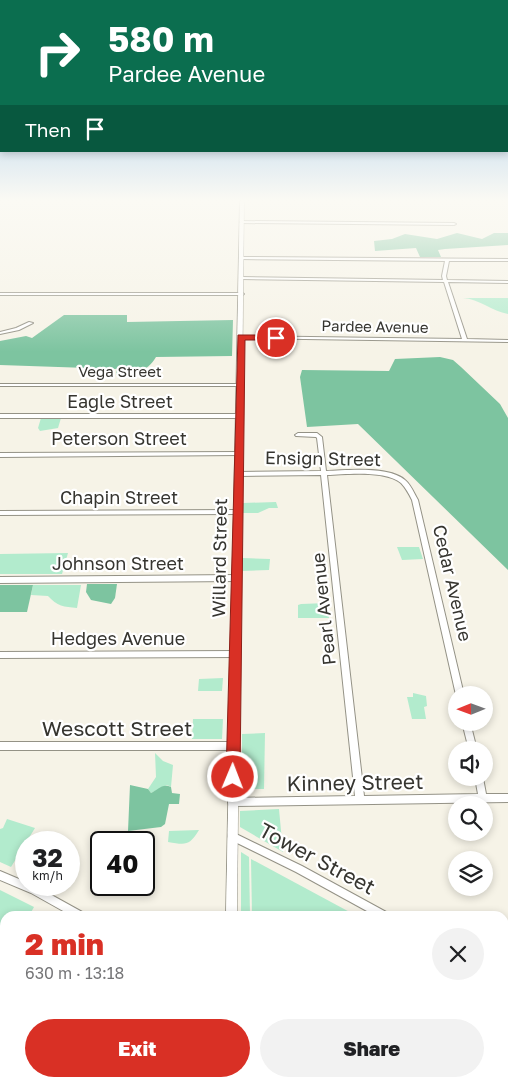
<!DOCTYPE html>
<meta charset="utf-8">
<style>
:root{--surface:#fff;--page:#f2f2f2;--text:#202124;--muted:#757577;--accent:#d93025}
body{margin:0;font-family:"Golos Text",sans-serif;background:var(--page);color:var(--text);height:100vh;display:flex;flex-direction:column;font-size:19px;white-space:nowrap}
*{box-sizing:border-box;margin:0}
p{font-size:16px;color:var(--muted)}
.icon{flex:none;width:28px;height:28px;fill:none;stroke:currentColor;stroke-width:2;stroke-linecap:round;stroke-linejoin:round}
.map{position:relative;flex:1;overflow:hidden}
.panel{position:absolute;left:0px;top:911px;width:509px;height:176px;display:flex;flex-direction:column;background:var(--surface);border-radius:15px 15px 0 0;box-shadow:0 2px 8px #0003}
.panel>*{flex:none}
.banner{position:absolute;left:0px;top:0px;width:509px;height:152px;box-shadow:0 2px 8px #0003;background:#0b6e4f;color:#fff;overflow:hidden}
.needle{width:32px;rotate:269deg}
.fabs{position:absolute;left:448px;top:686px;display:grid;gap:10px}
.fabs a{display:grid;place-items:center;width:45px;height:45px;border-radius:50%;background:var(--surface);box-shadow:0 2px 8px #0003;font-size:25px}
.speed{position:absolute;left:15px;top:831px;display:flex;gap:10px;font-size:25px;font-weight:700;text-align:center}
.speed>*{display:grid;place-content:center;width:65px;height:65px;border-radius:50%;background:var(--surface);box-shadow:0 2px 8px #0003;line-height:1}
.speed small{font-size:12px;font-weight:400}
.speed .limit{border:2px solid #111;border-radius:8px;background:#fff;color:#111}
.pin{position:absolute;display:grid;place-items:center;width:42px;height:42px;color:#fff;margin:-21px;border:2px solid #fff;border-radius:50%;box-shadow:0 1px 5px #0007}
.me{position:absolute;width:55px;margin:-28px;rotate:1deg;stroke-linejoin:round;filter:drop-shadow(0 0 4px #0008)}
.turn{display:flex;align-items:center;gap:18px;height:105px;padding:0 25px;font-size:22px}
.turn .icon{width:65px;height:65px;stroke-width:2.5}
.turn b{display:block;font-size:35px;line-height:42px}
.then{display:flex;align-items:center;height:48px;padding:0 25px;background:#0003;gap:10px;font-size:19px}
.round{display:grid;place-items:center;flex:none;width:52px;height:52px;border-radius:26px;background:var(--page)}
.summary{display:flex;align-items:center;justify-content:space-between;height:85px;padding:0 25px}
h1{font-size:30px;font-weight:800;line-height:38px;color:var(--accent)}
.cta{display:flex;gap:10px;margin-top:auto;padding:10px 25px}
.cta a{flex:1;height:58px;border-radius:30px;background:var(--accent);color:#fff;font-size:20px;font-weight:800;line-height:58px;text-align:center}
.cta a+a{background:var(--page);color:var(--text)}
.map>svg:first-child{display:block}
</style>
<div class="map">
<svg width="508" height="1087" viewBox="0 0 508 1087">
<rect width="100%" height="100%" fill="#f6f3e7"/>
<g fill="#b2ebcd">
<path d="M463 298H508V314C492 311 479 299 463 298Z"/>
<path d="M41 418H61L58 428 40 431 38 428Z"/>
<path d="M276 502 278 508H269L258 513H243V503Z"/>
<path d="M397 547H419L423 559 402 560Z"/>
<path d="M68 553 62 574H0V554Z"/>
<path d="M243 558 270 559 269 570 242 571Z"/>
<path d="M33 585H81L77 608C64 607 57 606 48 596L31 595Z"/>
<path d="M327 603 329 618H298V605L301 604Z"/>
<path d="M223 678 222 691H198L199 679Z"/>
<path d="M413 693 426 696 427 706 424 707 426 719H412L407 697H413Z"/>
<path d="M193 719H223L222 739H192Z"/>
<path d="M265 733 264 789H242V734Z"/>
<path d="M155 753 163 761 173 765 171 787 167 785 151 793 148 789 156 777Z"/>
<path d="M279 809 283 852 240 827V811Z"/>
<path d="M7 819 35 828 11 867 0 862V829L3 828Z"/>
<path d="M199 830C189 846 186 845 168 842L169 831Z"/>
<path d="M241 852 249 857 250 916H241Z"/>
<path d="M251 859 357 916H252Z"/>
<path d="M0 890 34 907 29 916H5V929L0 925Z"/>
<path d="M0 989 5 991V1052L0 1049Z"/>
</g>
<g fill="#7dc4a0">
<path d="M457 233 482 239 494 233H508V245L445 249 438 250 441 257H420L416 248 375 251 374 241 392 239 405 234 437 239Z"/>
<path d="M64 315H127V322L233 320 232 356 156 357C147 373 132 374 116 375L117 369 0 365V341L26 336 32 338Z"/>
<path d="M440 357 453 360 461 367 500 404 508 418V570L358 424 307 427 300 377 302 370 389 371 395 359Z"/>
<path d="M87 584H117L115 598 111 604 91 600 86 592Z"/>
<path d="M0 585H33L27 612H0Z"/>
<path d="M130 785 148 789 151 793C158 790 162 783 171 787L172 793 180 794 179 804H169L165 824 161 827 128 831Z"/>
</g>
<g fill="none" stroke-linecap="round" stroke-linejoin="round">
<defs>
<g id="minor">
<path d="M241 221 454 223 456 224 454 225 242 223 240 222Z"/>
<path d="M240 257 508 259V261H449L446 276 447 280 508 281V283L448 282 467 339 508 340V342L239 338V337L241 336 462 339 444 282 242 279 240 278 242 277 443 280 442 276 445 261 241 259 239 258Z"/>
<path d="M0 293H242L244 294 242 295H0Z"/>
<path d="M29 322 33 323 19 330 0 334V332L16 328Z"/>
<path d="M0 384H240L242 385 240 386H0Z"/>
<path d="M0 414H239L242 416 239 418H0Z"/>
<path d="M298 433H317L322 437 326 471C347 470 389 466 405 480 411 485 414 493 418 500L464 695H456L412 500C409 494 406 488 401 483 386 470 346 474 327 475L364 796 478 794 475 778H483L486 794H508V802L232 806 229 805 228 802 229 799 232 798 355 796 321 475 238 476 235 474 238 472 321 471 317 438 316 437 296 436 295 435Z"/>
<path d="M239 452 241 453 242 454 241 455 0 457V453Z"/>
<path d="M238 510 241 512 238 514 0 515V511Z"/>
<path d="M237 575 239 576 240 578 239 580 237 581 0 583V577Z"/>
<path d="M236 651 239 652 240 654 239 656 236 657 0 658V652Z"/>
<path d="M462 722H470L477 750H469Z"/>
<path d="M0 742H234L237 743 238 746 237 749 234 750H0Z"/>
<path d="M232 832 302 866 388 913 390 916H376L296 872 229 839 228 836 229 833Z"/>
<path d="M0 871 26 882V885H33L37 887 84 913 86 916H72L31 893 0 880Z"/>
<path d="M504 977 508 979V989L504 987Z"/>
<path d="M5 1074V1082H9L7 1087H0V1078L1 1075Z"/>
<path d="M373 1082H388L390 1087H376Z"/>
</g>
<g id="tertiary">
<path d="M240 200H244L237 916H226Z"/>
<path d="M0 1061 5 1063V1076L0 1074Z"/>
<path d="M20 1082H37L39 1087H22Z"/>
<rect x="221" y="1082" width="12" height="5"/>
</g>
</defs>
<use href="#minor" stroke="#949286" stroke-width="2"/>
<use href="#tertiary" stroke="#949286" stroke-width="1"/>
<use href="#minor" fill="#fff" fill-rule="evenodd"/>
<use href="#tertiary" fill="#fff" fill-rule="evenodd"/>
</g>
<linearGradient id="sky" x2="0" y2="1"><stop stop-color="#7fb5e8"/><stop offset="0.57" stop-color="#fbfaf4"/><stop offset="1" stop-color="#fbfaf4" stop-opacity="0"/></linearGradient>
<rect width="508" height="352" fill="url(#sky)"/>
<path fill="#d93025" stroke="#8d1f18" d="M238 335H276L281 338 276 340H245L240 777 238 782 233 784 228 782 226 777Z"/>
<g text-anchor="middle" stroke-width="4.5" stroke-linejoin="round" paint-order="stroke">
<g font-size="15" fill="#363530" stroke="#fff">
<text transform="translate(375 327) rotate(1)" y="5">Pardee Avenue</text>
<text x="120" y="377">Vega Street</text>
</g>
<g font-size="18" fill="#363530" stroke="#fff">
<text x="120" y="408">Eagle Street</text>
<text x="119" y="445">Peterson Street</text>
<text transform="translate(323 459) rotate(1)" y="6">Ensign Street</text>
<text x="119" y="504">Chapin Street</text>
<text transform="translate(220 558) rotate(-89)" y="6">Willard Street</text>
<text x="118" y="570">Johnson Street</text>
<text transform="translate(452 583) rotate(77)" y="6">Cedar Avenue</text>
<text transform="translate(324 609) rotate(-96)" y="6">Pearl Avenue</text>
<text x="118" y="645">Hedges Avenue</text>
</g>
<g font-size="21" fill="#363530" stroke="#fff">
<text x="117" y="736">Wescott Street</text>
<text transform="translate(355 783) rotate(-1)" y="7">Kinney Street</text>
<text transform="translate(317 859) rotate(28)" y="7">Tower Street</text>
</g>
</g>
</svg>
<div class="fabs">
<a><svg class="needle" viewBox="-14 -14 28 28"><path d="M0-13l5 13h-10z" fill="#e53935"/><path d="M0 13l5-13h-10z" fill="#757577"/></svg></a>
<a><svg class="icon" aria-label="sound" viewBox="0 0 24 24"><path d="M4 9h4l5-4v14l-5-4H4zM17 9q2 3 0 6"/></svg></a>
<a><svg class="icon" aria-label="search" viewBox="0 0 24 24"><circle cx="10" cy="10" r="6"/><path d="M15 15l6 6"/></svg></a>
<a><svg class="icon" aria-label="layers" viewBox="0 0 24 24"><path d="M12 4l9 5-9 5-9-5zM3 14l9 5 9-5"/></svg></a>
</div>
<div class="speed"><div>32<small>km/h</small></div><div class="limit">40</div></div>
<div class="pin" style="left:276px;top:338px;background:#d93025"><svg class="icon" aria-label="arrive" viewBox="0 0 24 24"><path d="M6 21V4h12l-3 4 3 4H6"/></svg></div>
<svg class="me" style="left:233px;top:777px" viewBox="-20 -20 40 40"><circle r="17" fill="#d93025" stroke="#fff" stroke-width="3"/><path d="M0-11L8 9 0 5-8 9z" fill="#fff"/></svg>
<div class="banner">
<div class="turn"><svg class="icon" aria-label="right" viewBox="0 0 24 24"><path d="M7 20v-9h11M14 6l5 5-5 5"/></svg><div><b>580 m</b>Pardee Avenue</div></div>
<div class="then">Then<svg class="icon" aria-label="arrive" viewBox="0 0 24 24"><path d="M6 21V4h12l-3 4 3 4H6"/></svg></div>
</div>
<section class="panel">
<div class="summary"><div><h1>2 min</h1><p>630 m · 13:18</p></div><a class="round"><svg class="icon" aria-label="close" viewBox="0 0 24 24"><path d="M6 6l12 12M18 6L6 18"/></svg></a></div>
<div class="cta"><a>Exit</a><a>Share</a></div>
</section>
</div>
